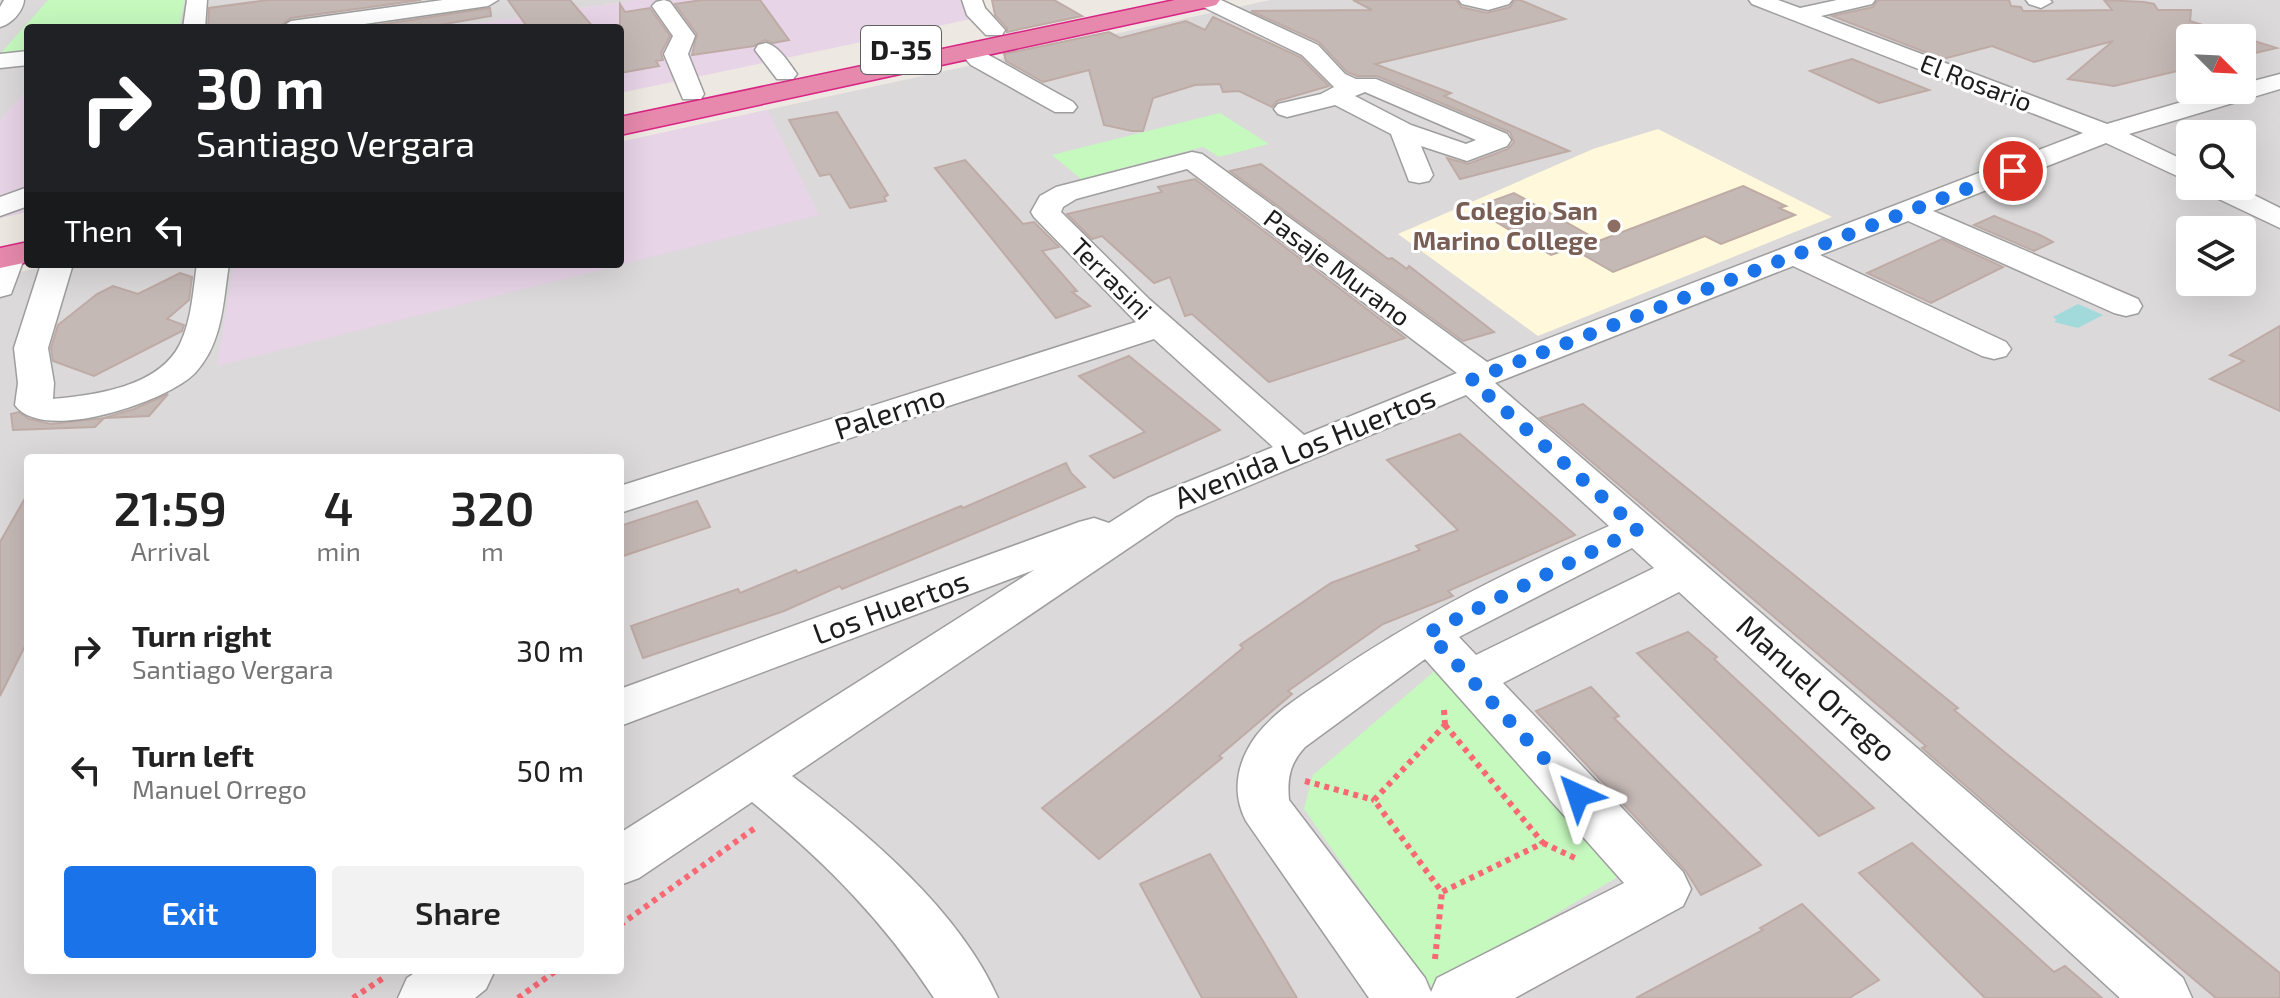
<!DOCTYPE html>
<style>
:root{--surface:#fff;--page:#f2f2f2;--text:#222;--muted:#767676;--accent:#1a73e8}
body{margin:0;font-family:"Exo 2",sans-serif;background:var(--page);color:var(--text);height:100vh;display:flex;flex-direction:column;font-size:30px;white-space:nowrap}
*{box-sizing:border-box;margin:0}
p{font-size:26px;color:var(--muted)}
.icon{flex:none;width:44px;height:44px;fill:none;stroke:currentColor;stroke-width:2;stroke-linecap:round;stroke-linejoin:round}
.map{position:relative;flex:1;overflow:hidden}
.details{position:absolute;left:24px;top:454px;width:600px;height:520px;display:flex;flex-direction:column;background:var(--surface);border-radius:8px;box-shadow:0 8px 32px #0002}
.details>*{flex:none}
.hud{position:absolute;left:24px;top:24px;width:600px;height:244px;border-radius:8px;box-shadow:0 8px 32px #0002;background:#202124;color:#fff;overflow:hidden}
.needle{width:52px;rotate:114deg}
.controls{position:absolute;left:2176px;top:24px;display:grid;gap:16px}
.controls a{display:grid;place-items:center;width:80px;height:80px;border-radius:8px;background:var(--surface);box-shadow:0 8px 32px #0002;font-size:40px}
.pin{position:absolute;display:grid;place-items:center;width:68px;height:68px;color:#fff;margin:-34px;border:4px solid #fff;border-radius:50%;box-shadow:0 2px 8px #0007}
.me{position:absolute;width:88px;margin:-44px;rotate:318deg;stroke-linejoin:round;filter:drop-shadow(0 0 6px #0008)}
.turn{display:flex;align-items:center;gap:28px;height:168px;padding:0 40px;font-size:36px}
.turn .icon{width:104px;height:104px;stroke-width:2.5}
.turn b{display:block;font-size:56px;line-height:68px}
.then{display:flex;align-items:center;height:76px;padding:0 40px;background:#0003;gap:16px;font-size:30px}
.eta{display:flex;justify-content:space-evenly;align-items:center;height:136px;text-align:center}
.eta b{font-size:48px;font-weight:600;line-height:56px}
.button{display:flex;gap:16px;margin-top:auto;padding:16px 40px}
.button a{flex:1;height:92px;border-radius:8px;background:var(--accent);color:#fff;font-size:32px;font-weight:600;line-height:92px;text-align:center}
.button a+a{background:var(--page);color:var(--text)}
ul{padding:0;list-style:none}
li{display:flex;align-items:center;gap:24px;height:120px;padding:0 40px}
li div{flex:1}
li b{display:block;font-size:30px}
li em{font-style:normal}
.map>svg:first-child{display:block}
</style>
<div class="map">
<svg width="2280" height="998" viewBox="0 0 2280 998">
<rect width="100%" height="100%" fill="#eee8e2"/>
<g fill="#dbd9da" fill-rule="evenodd">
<path d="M0 0H636L444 28H28V88L0 121Z"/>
<path d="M1270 0H2280V998H0V277L54 264H620V142ZM2190 38H2242V90H2190ZM2190 134H2242V186H2190ZM2190 230H2242V282H2190ZM28 458H620V970H28Z"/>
</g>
<g fill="#e7d4e7">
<path d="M636 0H965L971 19 620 93V28H445Z"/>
<path d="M28 88V212L0 218V121Z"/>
<path d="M768 110 819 215 217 366 234 264H620V142Z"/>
</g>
<path fill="#fff8da" d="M1658 129 1832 217 1538 336 1398 234 1593 149Z"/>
<g fill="#c5f9be">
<path d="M48 0H185L179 28H28V52L0 54Z"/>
<path d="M1220 113 1269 144 1219 157 1203 147 1081 179 1052 155Z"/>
<path d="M1437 669 1621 875 1430 989 1304 809 1313 775Z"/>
</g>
<path fill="#a2dadc" d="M2078 304 2103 315 2078 328 2054 322 2057 320 2053 317Z"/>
<g fill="#c5b9b6" stroke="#bfaba5" stroke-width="2">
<path d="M268 0H421L291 18 277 28H208L209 8Z"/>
<path d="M508 0H570L594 28H528Z"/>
<path d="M702 0H760L789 40 773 43 765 40 754 46 692 55 697 34 675 4Z"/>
<path d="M992 0H1054L1082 16 1007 32V28L995 15Z"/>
<path d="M1353 0H1456L1461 7 1487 13 1510 7 1515 0H1520L1565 19 1375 64 1451 93 1444 96 1569 151 1460 179 1447 158 1468 164 1508 149 1514 142 1510 132 1377 76H1357L1347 72 1319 42 1251 11 1372 10Z"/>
<path d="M1878 0H2009L2011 6 2021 7 2023 11 2112 10 2104 0 2144 2 2154 4 2158 10H2191L2190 21 2277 48 2242 56V38H2190V68L2114 86 2068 79 2113 41 2034 62 1992 46 1943 59 1832 16 1873 7Z"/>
<path d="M620 4 625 12 650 8 670 36 661 53 663 60 656 61 659 66 620 73Z"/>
<path d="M490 8 491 16 422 28H358Z"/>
<path d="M1213 17 1300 57 1329 86 1277 101 1272 107 1239 91 1223 92 1220 84 1195 85 1153 98 1143 131H1132L1104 125 1089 70 1043 82 1006 61 1004 54 1109 32 1120 38 1186 21 1205 30Z"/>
<path d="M1852 59 1929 90 1879 103 1810 71Z"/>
<path d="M837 112 888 195 884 197 886 201 850 208 830 174 820 176 789 120Z"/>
<path d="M965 160 1023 224 1034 222 1059 247 1042 251 1077 291 1072 292 1090 306 1056 318 935 168Z"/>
<path d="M1261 164 1388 259 1392 258 1407 269 1409 266 1494 332 1463 341 1230 171Z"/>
<path d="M1195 179 1405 338 1269 382 1192 314 1185 316 1170 277 1154 283 1102 236 1092 239 1067 214 1162 192 1158 187Z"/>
<path d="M1743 186 1786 206 1779 208 1795 215 1721 244 1705 236 1613 272 1575 250Z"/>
<path d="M1514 193 1596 239 1551 255 1473 208Z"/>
<path d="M1994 216 2040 235 2053 242 2034 251 1974 225Z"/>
<path d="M1942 239 2003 267 1931 303 1867 273Z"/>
<path d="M180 273 192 277 189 300 167 319 184 325 182 331 94 376 53 361 51 348 58 325 97 294 113 286 138 294Z"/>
<path d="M2280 326V411L2210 379 2244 361 2230 355Z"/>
<path d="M1129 356 1220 430 1114 478 1090 456 1145 432 1079 376Z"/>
<path d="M168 394 149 416 104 418 134 409Z"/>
<path d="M1583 404 1958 708 1954 710 2008 755 2280 973V998H2216L2004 819 1922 748 1926 746 1540 418Z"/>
<path d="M19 412 29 419 51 424 104 418 95 427 13 430 11 414Z"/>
<path d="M1460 434 1575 535 1448 591 1453 596 1383 624 1288 691 1292 694 1219 756 1222 758 1099 859 1042 808 1168 710 1243 648 1240 645 1331 583 1420 550 1416 546 1458 530 1387 460Z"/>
<path d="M1066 463 1071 473 1085 487 842 589 840 586 784 611 643 658 631 626 738 589 740 593 796 570 798 573 961 506 963 508Z"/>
<path d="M28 493V640L0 696V542Z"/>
<path d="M697 501 710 527 620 557V526Z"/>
<path d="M1688 632 1717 657 1714 659 1874 808 1819 836 1637 653Z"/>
<path d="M1591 687 1619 716 1614 718 1761 865 1701 895 1685 870 1536 711Z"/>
<path d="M1912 843 2054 972 2065 966 2102 998H1985L1859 873Z"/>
<path d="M1210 854 1272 956 1297 998H1202L1140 884Z"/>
<path d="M1802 904 1879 980 1849 998H1636L1763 930 1760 928Z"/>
</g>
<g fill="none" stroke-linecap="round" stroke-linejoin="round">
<defs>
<g id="minor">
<path d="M4 0H24C23 12 11 24 0 27V7Z"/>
<path d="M187 0H207L205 28H183Z"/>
<path d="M443 0H498L488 6 337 28H280L291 21Z"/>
<path d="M664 0 670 2 695 36 688 54 704 94 701 99H683L664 54 673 36 652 6 656 2Z"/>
<path d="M962 0H982L985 8 1005 30 1002 35H986L967 15Z"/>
<path d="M1194 0H1221L1318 45 1345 74 1356 79H1376L1507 134 1511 140 1507 146 1467 161 1421 146 1433 175 1429 181 1419 183 1409 181 1391 134 1335 105 1287 117 1278 114 1274 109 1278 104 1321 94 1334 87 1302 55 1197 4ZM1365 92 1476 140 1466 144 1411 125 1355 96Z"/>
<path d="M1459 0H1512L1509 4 1488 10 1462 4Z"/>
<path d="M1749 0H1778L1800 8 1837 0H1875L1872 4 1821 16 2107 124 2222 90H2242V84L2280 74V89L2129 134 2190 163V182L2106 143 1933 211 2138 299 2142 306 2138 313 2126 316 2114 313 1908 221 1820 255 2006 342 2011 349 2006 356 1994 359 1982 356 1793 266 1495 383 2183 978 2192 998H2120L1679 592 1503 683 1683 872 1691 889 1683 906 1515 998H1369L1246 821C1231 792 1237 762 1256 736 1274 712 1302 695 1326 679 1415 617 1510 570 1609 526L1466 395 1176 516 792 776C867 833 959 910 998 998H934C882 919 825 862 752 802L639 878 620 885V833L1034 570 620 726V689L1079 522 1094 518 1109 523 1148 498 1273 447 1154 339 620 513V486L1136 322 1034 217 1031 212 1040 196 1056 187 1192 152 1202 154 1487 362 2083 133 1752 4ZM1187 169 1457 373 1304 435 1149 299 1061 212 1063 207 1076 199ZM1632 548 1654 568 1476 655 1459 637ZM1425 659 1624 883 1437 978 1431 992 1425 978 1289 800C1287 778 1290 763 1305 747Z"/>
<path d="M2026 0H2050L2052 2 2041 8 2029 4Z"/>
<path d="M766 43C779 46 789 63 797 74L793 79H777L755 50 758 45Z"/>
<path d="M969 44 1073 102 1077 107 1073 112H1055L971 65 958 51 961 46Z"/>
<path d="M28 51V65L0 68V54Z"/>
<path d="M2200 186H2236L2280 208V228L2204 192Z"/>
<path d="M28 187V206L0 216V197Z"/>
<path d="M10 247 21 249 25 256 11 294 0 297V249Z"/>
<path d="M41 264H73L48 348 54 383 53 399C95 395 159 387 180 344 192 319 193 290 197 264H229C223 302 223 343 195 373 167 402 42 444 15 405L18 383 14 348Z"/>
<path d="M419 970H495L486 989 475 998H398L407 978Z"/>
</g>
<g id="highway">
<path d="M1175 0H1220L1216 5 1208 7 620 135V117Z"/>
<path d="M28 242V262L0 268V248Z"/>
</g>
</defs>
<use href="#minor" stroke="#9e9e9e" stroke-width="3"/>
<use href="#highway" stroke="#d82483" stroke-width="3"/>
<g stroke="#fa6874" stroke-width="6" stroke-dasharray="5 5" stroke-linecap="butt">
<path d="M1444 710 1445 725"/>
<path d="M1445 725 1543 843 1442 892 1374 800Z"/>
<path d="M1305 781 1374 800"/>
<path d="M1543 843 1575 858"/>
<path d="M620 925 755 828"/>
<path d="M1435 959 1442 892"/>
<path d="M353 998 385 977"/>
<path d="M518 998 557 970"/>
</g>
<use href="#minor" fill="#fff" fill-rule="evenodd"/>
<use href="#highway" fill="#e689ac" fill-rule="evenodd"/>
</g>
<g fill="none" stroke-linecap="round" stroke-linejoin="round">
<path stroke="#1a73e8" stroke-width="14" stroke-dasharray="0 25.2" d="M1578 795 1428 633 1638 529 1471 380 2013 171"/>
</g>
<circle fill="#8d6e63" stroke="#fff" stroke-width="3" cx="1614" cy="226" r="8"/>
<g text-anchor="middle" stroke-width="6" stroke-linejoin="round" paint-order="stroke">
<g font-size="26" fill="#1d1d1d" stroke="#fff">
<text transform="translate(1976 83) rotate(21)" y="9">El Rosario</text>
<text transform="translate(1337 268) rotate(37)" y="9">Pasaje Murano</text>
<text transform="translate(1111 279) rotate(45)" y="9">Terrasini</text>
</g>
<g font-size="26" font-weight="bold" fill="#785e54" stroke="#fff" text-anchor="end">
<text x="1598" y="220">Colegio San<tspan x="1598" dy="30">Marino College</tspan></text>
</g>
<rect fill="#fff" stroke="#616161" stroke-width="2" x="861" y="26" width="80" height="48" rx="6"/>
<g font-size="28" font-weight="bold" fill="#1d1d1d">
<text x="901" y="60">D-35</text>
</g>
<g font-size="30" fill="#1d1d1d" stroke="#fff">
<text transform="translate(890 413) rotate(-18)" y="10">Palermo</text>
<text transform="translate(1305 448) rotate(-22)" y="10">Avenida Los Huertos</text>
<text transform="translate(891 608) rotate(-20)" y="10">Los Huertos</text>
<text transform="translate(1816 689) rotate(42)" y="10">Manuel Orrego</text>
</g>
</g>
</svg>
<div class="controls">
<a><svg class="needle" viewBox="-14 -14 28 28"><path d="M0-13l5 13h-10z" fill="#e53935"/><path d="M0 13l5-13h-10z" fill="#767676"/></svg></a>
<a><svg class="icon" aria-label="search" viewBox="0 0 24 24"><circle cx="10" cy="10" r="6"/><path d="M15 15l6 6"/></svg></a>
<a><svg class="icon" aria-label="layers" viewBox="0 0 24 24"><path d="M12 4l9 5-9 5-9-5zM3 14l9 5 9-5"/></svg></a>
</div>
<div class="pin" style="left:2013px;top:171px;background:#d93025"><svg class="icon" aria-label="arrive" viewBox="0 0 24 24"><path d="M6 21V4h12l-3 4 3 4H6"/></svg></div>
<svg class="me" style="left:1578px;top:795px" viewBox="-20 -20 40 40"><path d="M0-17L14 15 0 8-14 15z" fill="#1a73e8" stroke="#fff" stroke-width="4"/></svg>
<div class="hud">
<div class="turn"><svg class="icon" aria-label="right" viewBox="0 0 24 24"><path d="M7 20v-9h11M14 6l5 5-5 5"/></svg><div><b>30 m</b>Santiago Vergara</div></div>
<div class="then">Then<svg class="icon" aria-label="left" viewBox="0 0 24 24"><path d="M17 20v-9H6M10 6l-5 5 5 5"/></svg></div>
</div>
<section class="details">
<div class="eta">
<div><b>21:59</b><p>Arrival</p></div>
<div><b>4</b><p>min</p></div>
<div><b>320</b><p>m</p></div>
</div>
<ul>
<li><svg class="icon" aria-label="right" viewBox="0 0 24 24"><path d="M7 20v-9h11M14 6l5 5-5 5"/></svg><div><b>Turn right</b><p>Santiago Vergara</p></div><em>30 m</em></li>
<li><svg class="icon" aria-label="left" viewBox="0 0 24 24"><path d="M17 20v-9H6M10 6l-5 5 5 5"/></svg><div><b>Turn left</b><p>Manuel Orrego</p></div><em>50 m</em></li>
</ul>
<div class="button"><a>Exit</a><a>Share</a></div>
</section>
</div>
